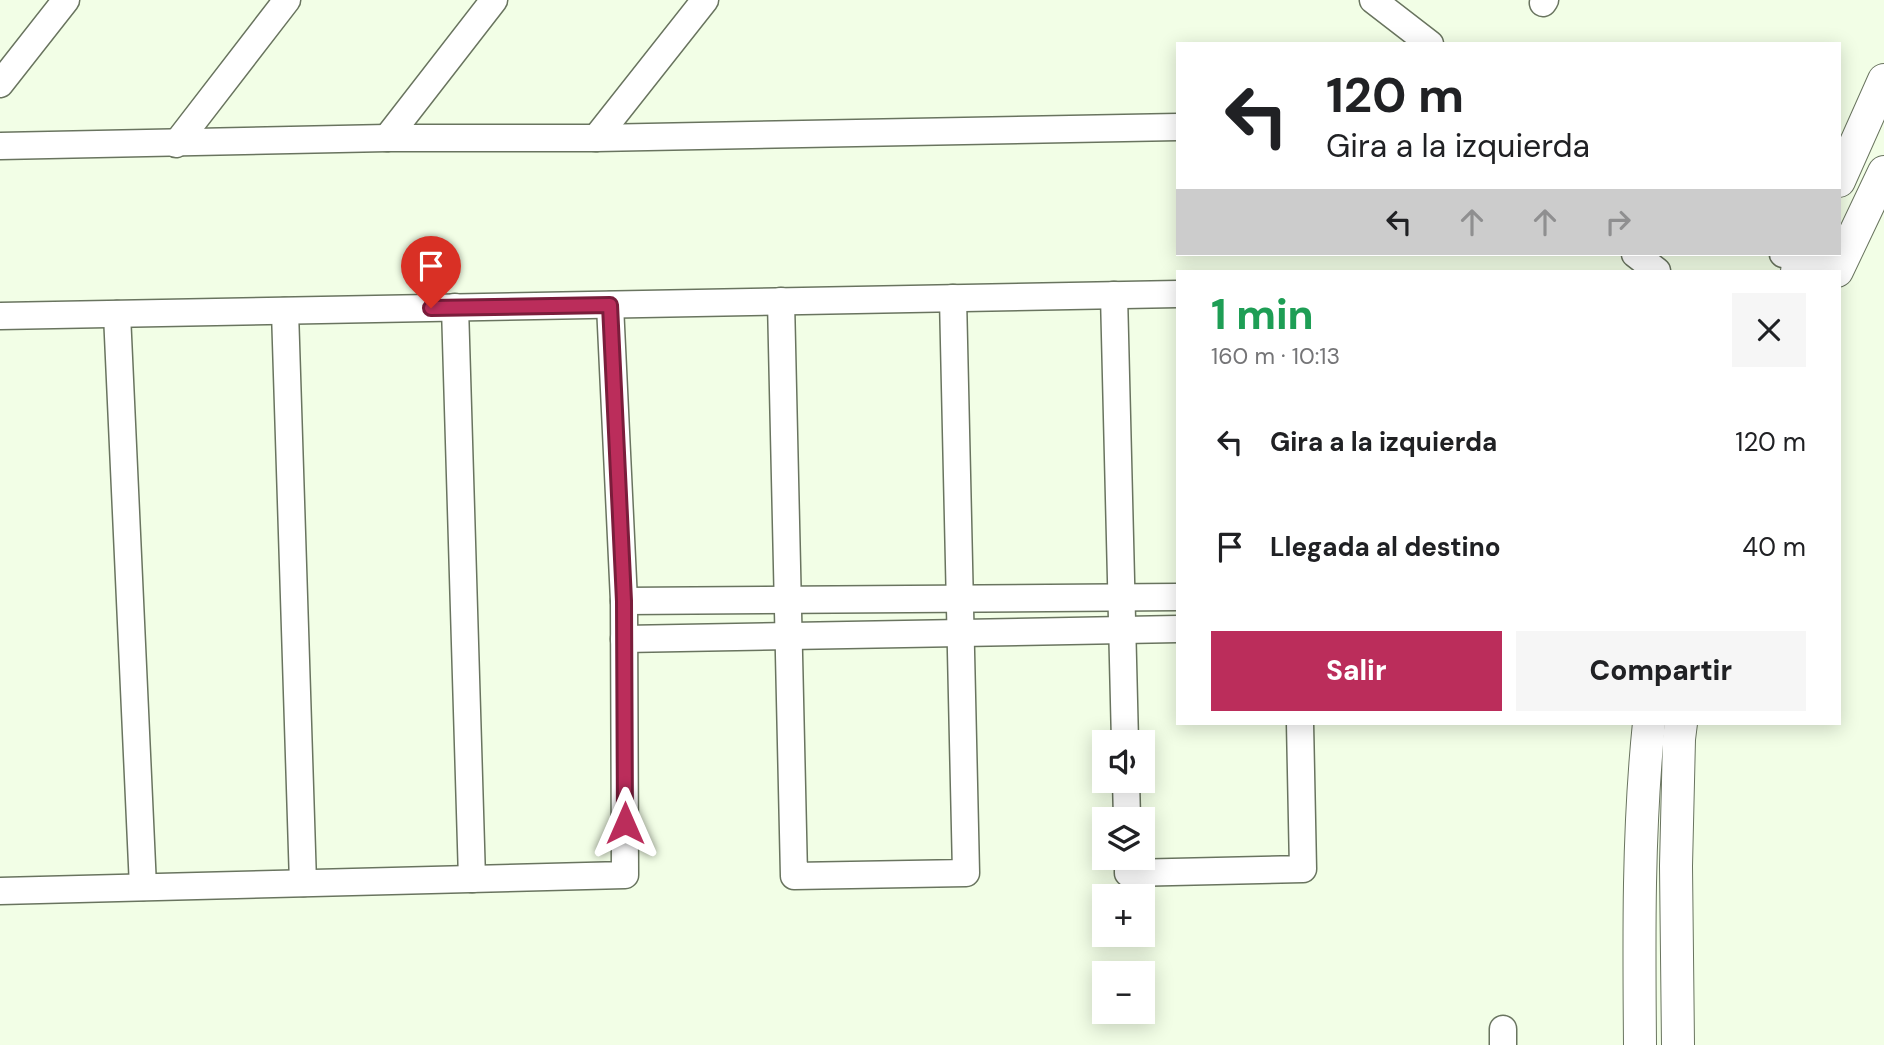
<!DOCTYPE html>
<html lang="es">
<meta charset="utf-8">
<style>
:root{--surface:#fff;--page:#f6f6f6;--text:#202124;--muted:#757577;--accent:#bb2d5b}
body{margin:0;font-family:"DM Sans",sans-serif;background:var(--page);color:var(--text);height:100vh;display:flex;flex-direction:column;font-size:26px;white-space:nowrap}
*{box-sizing:border-box;margin:0}
p{font-size:23px;color:var(--muted)}
.icon{flex:none;width:38px;height:38px;fill:none;stroke:currentColor;stroke-width:2;stroke-linecap:round;stroke-linejoin:round}
.map{position:relative;flex:1;overflow:hidden}
.side{position:absolute;left:1176px;top:270px;width:665px;height:455px;display:flex;flex-direction:column;background:var(--surface);border-radius:0px;box-shadow:0 4px 18px #0003}
.side>*{flex:none}
.banner{position:absolute;left:1176px;top:42px;width:665px;height:214px;border-radius:0px;box-shadow:0 4px 18px #0003;background:#fff;color:var(--text);overflow:hidden}
.buttons{position:absolute;left:1092px;top:730px;display:grid;gap:14px}
.buttons a{display:grid;place-items:center;width:63px;height:63px;border-radius:0px;background:var(--surface);box-shadow:0 4px 18px #0003;font-size:35px}
.pin{position:absolute;display:grid;place-items:center;width:60px;height:60px;color:#fff;margin:-72px -30px;border-radius:50% 50% 50% 0;rotate:-45deg;box-shadow:0 0 7px #0007}
.pin .icon{rotate:45deg}
.me{position:absolute;width:77px;margin:-38px;rotate:0deg;stroke-linejoin:round;filter:drop-shadow(0 0 5px #0008)}
.turn{display:flex;align-items:center;gap:24px;height:147px;padding:0 35px;font-size:32px}
.turn .icon{width:91px;height:91px;stroke-width:2.5}
.turn b{display:block;font-size:49px;line-height:60px}
.lanes{display:flex;align-items:center;height:66px;padding:0 35px;background:#0003;justify-content:center;gap:35px;direction:ltr}
.lanes .off{opacity:.35}
.round{display:grid;place-items:center;flex:none;width:74px;height:74px;border-radius:0px;background:var(--page)}
.head{display:flex;align-items:center;justify-content:space-between;height:119px;padding:0 35px}
h1{font-size:42px;font-weight:800;line-height:52px;color:#1e9e55}
.button{display:flex;gap:14px;margin-top:auto;padding:14px 35px}
.button a{flex:1;height:80px;border-radius:0px;background:var(--accent);color:#fff;font-size:28px;font-weight:800;line-height:80px;text-align:center}
.button a+a{background:var(--page);color:var(--text)}
ul{padding:0;list-style:none}
li{display:flex;align-items:center;gap:21px;height:105px;padding:0 35px}
li div{flex:1}
li b{display:block;font-size:26px}
li em{font-style:normal}
.map>svg:first-child{display:block}
</style>
<div class="map">
<svg width="1884" height="1045" viewBox="0 0 1884 1045">
<rect width="100%" height="100%" fill="#f2fee6"/>
<g fill="none" stroke-linecap="round" stroke-linejoin="round">
<defs>
<g id="minor">
<path d="M1373 0 1430 44"/>
<path d="M1543 3 1545 0"/>
<path d="M0 84 66 0"/>
<path d="M387 138 494 0"/>
<path d="M596 138 705 0"/>
<path d="M176 144 287 0"/>
<path d="M0 146 387 138H596L1178 127"/>
<path d="M1635 254 1657 271"/>
<path d="M1783 254 1805 256 1837 271"/>
<path d="M1114 295 1125 742"/>
<path d="M781 301 794 876 966 873 953 298"/>
<path d="M455 307 472 879"/>
<path d="M285 311 303 883"/>
<path d="M117 314 143 887"/>
<path d="M0 316 1178 294"/>
<path d="M624 601 1178 597"/>
<path d="M624 639 1178 629"/>
<path d="M1126 780 1127 819"/>
<path d="M1128 858V873L1303 869 1300 723"/>
<path d="M0 891 625 875 624 601 610 305"/>
<path d="M1503 1029V1045"/>
</g>
<g id="tertiary">
<path d="M1839 181 1884 80"/>
<path d="M1797 271 1806 254"/>
<path d="M1837 271 1884 172"/>
<path d="M1640 1045C1639 937 1638 830 1649 723"/>
<path d="M1678 1045 1676 866 1679 739 1681 723"/>
</g>
</defs>
<use href="#minor" stroke="#69745f" stroke-width="29"/>
<use href="#tertiary" stroke="#69745f" stroke-width="34"/>
<use href="#minor" stroke="#fff" stroke-width="26"/>
<use href="#tertiary" stroke="#fff" stroke-width="32"/>
</g>
<g fill="none" stroke-linecap="round" stroke-linejoin="round">
<defs>
<path id="route" d="M431 308 610 305 624 601 625 823"/>
</defs>
<use href="#route" stroke="#7a1d3b" stroke-width="18"/>
<use href="#route" stroke="#bb2d5b" stroke-width="12"/>
</g>
</svg>
<div class="buttons">
<a><svg class="icon" aria-label="sound" viewBox="0 0 24 24"><path d="M4 9h4l5-4v14l-5-4H4zM17 9q2 3 0 6"/></svg></a>
<a><svg class="icon" aria-label="layers" viewBox="0 0 24 24"><path d="M12 4l9 5-9 5-9-5zM3 14l9 5 9-5"/></svg></a>
<a>+</a>
<a>−</a>
</div>
<div class="pin" style="left:431px;top:308px;background:#d93025"><svg class="icon" aria-label="arrive" viewBox="0 0 24 24"><path d="M6 21V4h12l-3 4 3 4H6"/></svg></div>
<svg class="me" style="left:625px;top:823px" viewBox="-20 -20 40 40"><path d="M0-17L14 15 0 8-14 15z" fill="#bb2d5b" stroke="#fff" stroke-width="4"/></svg>
<div class="banner">
<div class="turn"><svg class="icon" aria-label="left" viewBox="0 0 24 24"><path d="M17 20v-9H6M10 6l-5 5 5 5"/></svg><div><b>120 m</b>Gira a la izquierda</div></div>
<div class="lanes"><svg class="icon" aria-label="left" viewBox="0 0 24 24"><path d="M17 20v-9H6M10 6l-5 5 5 5"/></svg><svg class="icon off" aria-label="ahead" viewBox="0 0 24 24"><path d="M12 20V5M6 11l6-6 6 6"/></svg><svg class="icon off" aria-label="ahead" viewBox="0 0 24 24"><path d="M12 20V5M6 11l6-6 6 6"/></svg><svg class="icon off" aria-label="right" viewBox="0 0 24 24"><path d="M7 20v-9h11M14 6l5 5-5 5"/></svg></div>
</div>
<section class="side">
<div class="head"><div><h1>1 min</h1><p>160 m · 10:13</p></div><a class="round"><svg class="icon" aria-label="close" viewBox="0 0 24 24"><path d="M6 6l12 12M18 6L6 18"/></svg></a></div>
<ul>
<li><svg class="icon" aria-label="left" viewBox="0 0 24 24"><path d="M17 20v-9H6M10 6l-5 5 5 5"/></svg><div><b>Gira a la izquierda</b></div><em>120 m</em></li>
<li><svg class="icon" aria-label="arrive" viewBox="0 0 24 24"><path d="M6 21V4h12l-3 4 3 4H6"/></svg><div><b>Llegada al destino</b></div><em>40 m</em></li>
</ul>
<div class="button"><a>Salir</a><a>Compartir</a></div>
</section>
</div>
